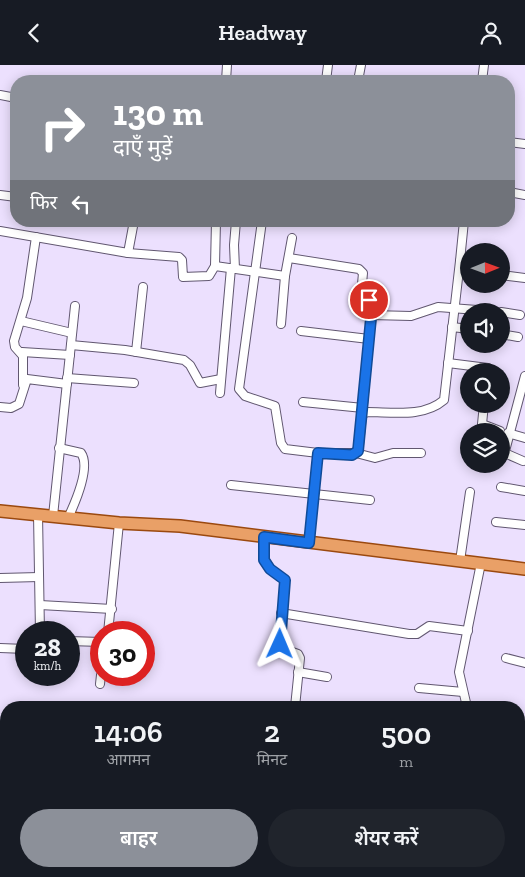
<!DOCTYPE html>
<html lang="hi">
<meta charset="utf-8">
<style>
:root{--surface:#171b24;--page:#20242c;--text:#f1f3f6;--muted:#9ea1a6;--accent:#8c9099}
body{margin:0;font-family:"Zilla Slab","Noto Sans Devanagari",serif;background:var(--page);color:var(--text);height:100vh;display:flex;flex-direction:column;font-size:19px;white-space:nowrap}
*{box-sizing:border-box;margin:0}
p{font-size:16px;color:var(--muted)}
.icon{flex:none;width:28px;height:28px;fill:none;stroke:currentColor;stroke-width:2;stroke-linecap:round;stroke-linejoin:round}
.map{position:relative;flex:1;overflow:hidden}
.side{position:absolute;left:0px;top:636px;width:525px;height:176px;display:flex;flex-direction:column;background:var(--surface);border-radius:20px 20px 0 0;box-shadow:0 2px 12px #0003}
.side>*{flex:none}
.top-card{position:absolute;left:10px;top:10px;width:505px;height:152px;border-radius:20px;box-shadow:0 2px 12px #0003;background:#8c9099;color:#fff;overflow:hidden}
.needle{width:32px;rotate:89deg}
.controls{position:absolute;left:460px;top:178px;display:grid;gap:10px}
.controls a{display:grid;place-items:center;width:50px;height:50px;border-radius:50%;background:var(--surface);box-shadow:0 2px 12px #0003;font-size:25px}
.speed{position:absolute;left:15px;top:556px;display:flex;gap:10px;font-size:25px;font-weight:700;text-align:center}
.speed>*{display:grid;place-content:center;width:65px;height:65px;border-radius:50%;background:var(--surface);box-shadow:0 2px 12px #0003;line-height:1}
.speed small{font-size:12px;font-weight:400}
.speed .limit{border:8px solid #d22;background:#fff;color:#111}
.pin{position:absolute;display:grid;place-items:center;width:42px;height:42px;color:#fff;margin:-21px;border:2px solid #fff;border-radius:50%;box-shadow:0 1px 5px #0007}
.me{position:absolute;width:55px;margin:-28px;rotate:1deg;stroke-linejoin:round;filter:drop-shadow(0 0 4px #0008)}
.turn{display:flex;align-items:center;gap:18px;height:105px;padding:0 20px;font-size:22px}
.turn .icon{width:65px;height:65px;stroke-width:2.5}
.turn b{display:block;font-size:35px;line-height:42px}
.then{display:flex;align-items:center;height:48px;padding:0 20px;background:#0003;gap:10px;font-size:19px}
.eta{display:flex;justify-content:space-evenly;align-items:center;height:85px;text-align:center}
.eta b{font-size:30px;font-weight:600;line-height:35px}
.primary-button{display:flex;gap:10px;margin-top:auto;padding:10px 20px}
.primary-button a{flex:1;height:58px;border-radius:30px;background:var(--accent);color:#fff;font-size:20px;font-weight:600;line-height:58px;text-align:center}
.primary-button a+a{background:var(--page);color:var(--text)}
header{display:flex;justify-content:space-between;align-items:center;height:65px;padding:0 20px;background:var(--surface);font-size:22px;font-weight:600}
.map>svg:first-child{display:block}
</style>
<header><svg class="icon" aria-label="back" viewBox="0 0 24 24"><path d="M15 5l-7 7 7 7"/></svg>Headway<svg class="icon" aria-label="person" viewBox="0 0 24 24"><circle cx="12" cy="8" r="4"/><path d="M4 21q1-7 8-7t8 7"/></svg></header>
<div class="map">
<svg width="525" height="812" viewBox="0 0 525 812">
<rect width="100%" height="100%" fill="#ece0fe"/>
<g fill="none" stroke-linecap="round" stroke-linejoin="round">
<defs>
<g id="street">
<path d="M226 16 227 0"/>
<path d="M326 16 328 0"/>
<path d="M358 16 361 0"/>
<path d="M482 16 484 0"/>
<path d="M0 30 16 33"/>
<path d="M509 77 525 79"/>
<path d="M509 127 525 130"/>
<path d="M0 130 16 132"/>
<path d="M262 156 239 324 245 331 275 341 281 378 285 384 318 388"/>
<path d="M464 156 460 196 462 202 469 205"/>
<path d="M0 166 128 188 179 192 182 195 183 212 209 211 215 201 285 211 292 173"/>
<path d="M128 188 134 156"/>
<path d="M289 193 359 204 363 208 361 230 371 237 372 243 362 350"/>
<path d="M215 201 216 156"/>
<path d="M235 204 234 180 236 156"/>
<path d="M501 210 525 213"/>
<path d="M501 247 520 250"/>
<path d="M371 250 411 251 438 242 490 246"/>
<path d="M21 256 72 268"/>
<path d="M281 259 285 211"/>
<path d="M452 262 469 264"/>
<path d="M301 266 369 274"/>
<path d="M501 269 518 272"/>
<path d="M71 280 125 285 184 295 190 300 200 318 221 314"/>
<path d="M22 287 70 290"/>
<path d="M136 287 143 222"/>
<path d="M448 298 488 303 491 306"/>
<path d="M67 313 134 318"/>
<path d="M23 320V291L15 282 14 276 27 233 36 172"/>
<path d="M220 328 231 203"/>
<path d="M303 337 363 343"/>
<path d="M484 339 482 359 500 366"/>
<path d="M0 342 11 343 19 339 27 314 67 319"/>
<path d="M508 368 525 373"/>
<path d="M59 383 81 388C91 402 75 438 68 453"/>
<path d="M356 388 375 393 393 388H421"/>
<path d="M523 396 507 389 505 386 525 311"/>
<path d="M231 420 370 435"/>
<path d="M501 422 525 426"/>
<path d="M38 449 40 568"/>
<path d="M53 451 75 241"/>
<path d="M496 457 525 460"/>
<path d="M264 472 265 495 270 504 285 515 280 579 284 584 298 589 300 593 295 642"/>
<path d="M309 478 318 388H356L359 380 362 350 367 347C392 347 423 353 444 335L460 196"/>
<path d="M460 496 470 427"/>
<path d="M0 513 39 512"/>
<path d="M40 540 112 544"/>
<path d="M281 548 409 569H417L429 561 468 566"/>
<path d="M108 568 119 458"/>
<path d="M69 576 101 577"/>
<path d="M0 583 26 584"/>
<path d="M506 593 525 598"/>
<path d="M298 607 327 612"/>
<path d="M100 619 101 610"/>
<path d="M419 623 463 627"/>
<path d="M467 642 459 607 481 498"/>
<path d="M0 704 6 705"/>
<path d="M519 735 525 738"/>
<path d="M516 806 520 812"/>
<path d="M427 812 432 806"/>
</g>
<path id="primary" d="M0 446 119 458 180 461 525 504"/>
</defs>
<use href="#street" stroke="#615770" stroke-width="10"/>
<use href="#primary" stroke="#9b490f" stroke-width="14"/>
<use href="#street" stroke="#fff" stroke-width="8"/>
<use href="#primary" stroke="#e9a067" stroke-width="11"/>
</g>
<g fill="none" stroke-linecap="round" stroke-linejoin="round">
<defs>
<path id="route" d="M280 579 285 515 270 504 264 495V472L309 478 318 388 352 390 358 386 372 243 369 235"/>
</defs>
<use href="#route" stroke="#114b97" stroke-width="12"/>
<use href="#route" stroke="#1a73e8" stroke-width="9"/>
</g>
</svg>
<div class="controls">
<a><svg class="needle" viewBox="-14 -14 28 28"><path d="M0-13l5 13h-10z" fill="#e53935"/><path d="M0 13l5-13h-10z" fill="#9ea1a6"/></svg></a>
<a><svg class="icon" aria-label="sound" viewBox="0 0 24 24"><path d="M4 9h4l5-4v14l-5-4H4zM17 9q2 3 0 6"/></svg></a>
<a><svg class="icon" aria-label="search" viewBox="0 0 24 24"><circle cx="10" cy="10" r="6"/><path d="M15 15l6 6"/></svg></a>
<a><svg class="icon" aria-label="layers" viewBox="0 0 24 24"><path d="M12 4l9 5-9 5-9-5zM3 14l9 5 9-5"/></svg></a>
</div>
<div class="speed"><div>28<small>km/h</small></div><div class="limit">30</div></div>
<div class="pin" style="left:369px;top:235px;background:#d93025"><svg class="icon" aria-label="arrive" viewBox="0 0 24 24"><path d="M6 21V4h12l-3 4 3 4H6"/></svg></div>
<svg class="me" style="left:280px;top:579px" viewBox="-20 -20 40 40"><path d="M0-17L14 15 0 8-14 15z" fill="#1a73e8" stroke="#fff" stroke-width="4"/></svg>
<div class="top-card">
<div class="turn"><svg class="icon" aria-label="right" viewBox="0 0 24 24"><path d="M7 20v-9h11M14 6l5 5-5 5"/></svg><div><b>130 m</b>दाएँ मुड़ें</div></div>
<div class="then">फिर<svg class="icon" aria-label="left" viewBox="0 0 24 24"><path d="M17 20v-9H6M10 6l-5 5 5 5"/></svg></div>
</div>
<section class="side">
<div class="eta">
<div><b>14:06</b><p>आगमन</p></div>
<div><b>2</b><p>मिनट</p></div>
<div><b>500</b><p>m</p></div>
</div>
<div class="primary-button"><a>बाहर</a><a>शेयर करें</a></div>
</section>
</div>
